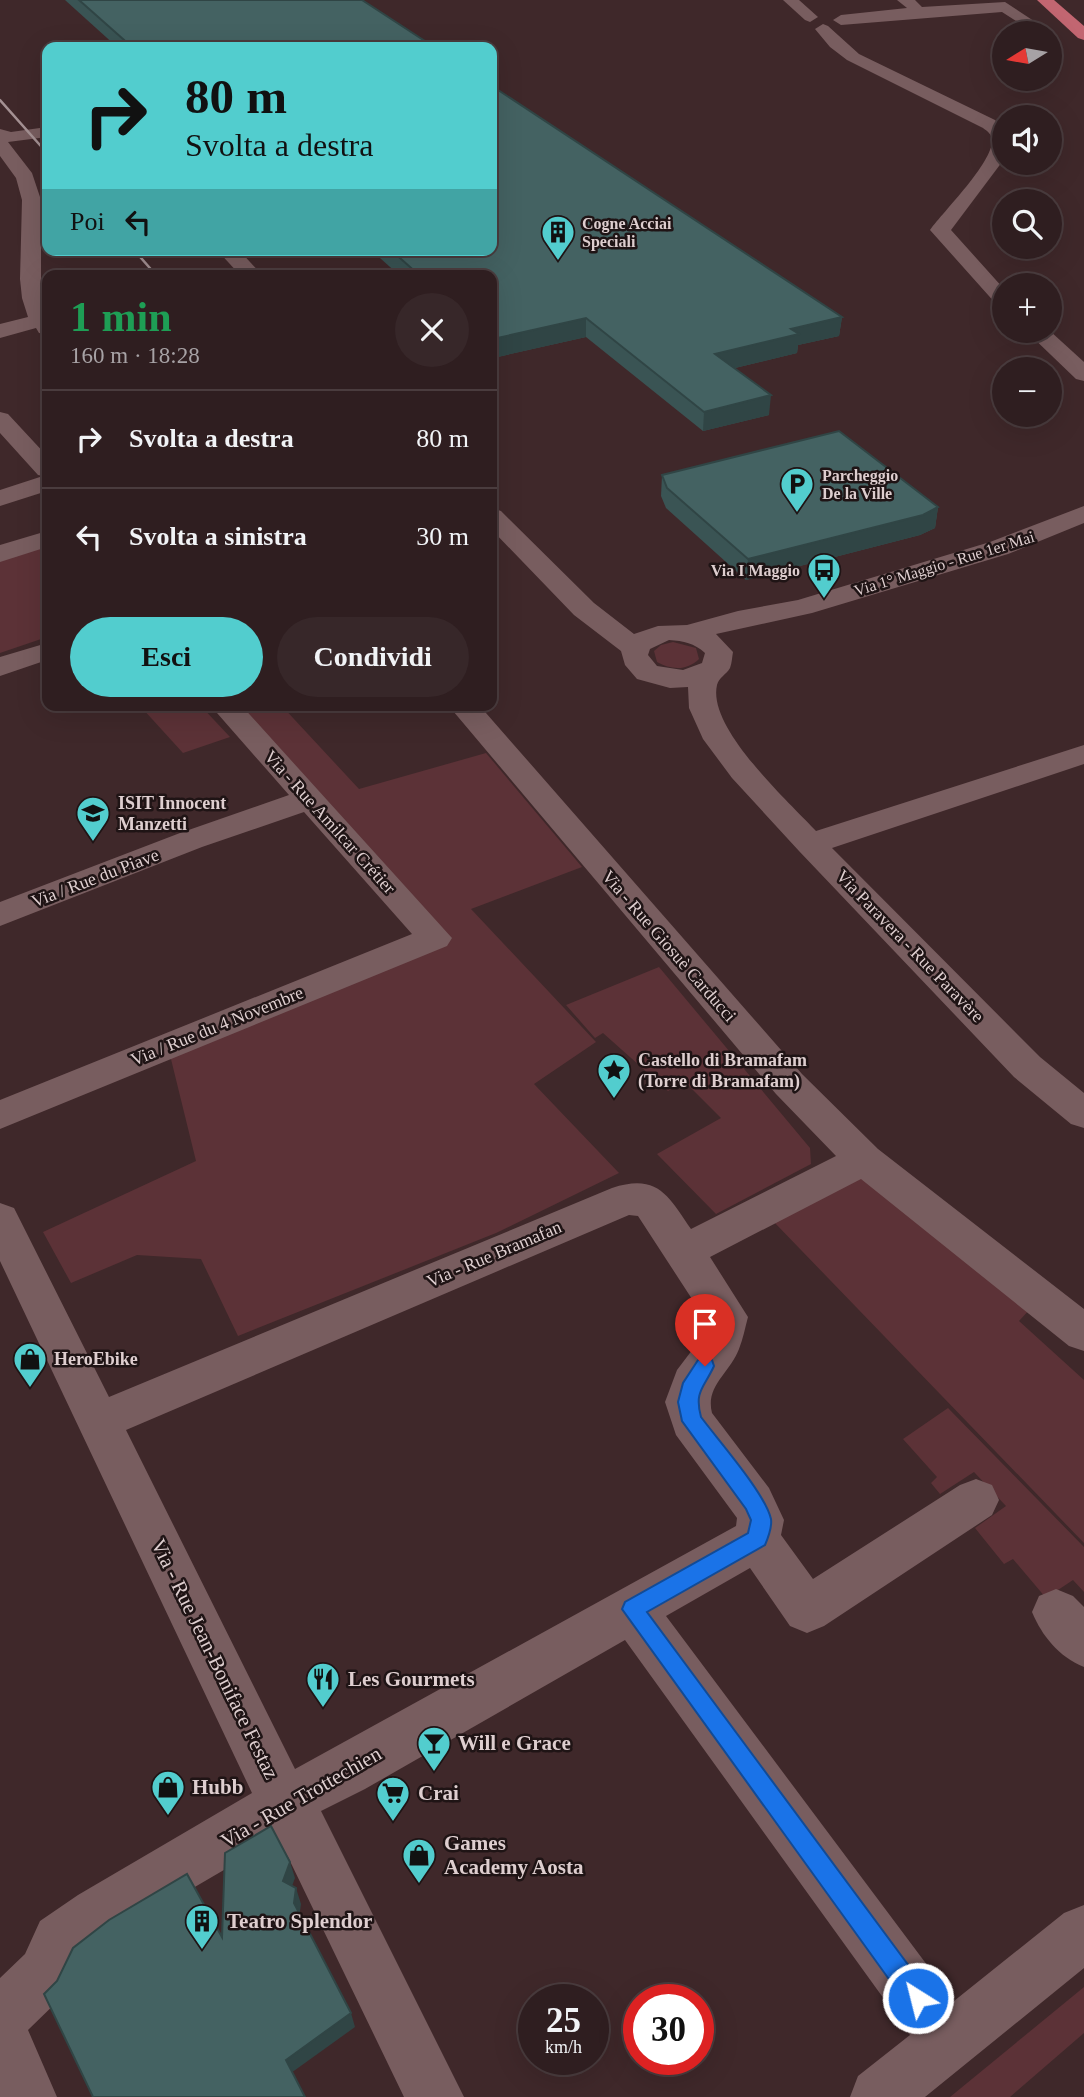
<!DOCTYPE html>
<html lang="it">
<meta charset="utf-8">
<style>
:root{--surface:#2f1e20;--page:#372729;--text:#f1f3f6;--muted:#a7a2a5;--line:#4a3c3e;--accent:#52cdce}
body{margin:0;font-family:Georgia,serif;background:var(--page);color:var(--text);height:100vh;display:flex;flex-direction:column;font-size:26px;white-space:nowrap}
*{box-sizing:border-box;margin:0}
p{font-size:23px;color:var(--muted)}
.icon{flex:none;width:38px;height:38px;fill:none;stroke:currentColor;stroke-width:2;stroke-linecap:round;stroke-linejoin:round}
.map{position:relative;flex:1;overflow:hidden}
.details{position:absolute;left:42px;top:270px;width:455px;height:441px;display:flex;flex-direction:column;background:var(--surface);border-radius:14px;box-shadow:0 7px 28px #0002,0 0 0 2px var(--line)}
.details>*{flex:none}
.hud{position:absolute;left:42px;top:42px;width:455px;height:214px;border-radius:14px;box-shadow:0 7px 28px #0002,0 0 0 2px var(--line);background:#52cdce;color:#111;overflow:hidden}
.needle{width:46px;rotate:259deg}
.controls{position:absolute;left:992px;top:21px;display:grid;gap:14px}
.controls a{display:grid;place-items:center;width:70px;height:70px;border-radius:50%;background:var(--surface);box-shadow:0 7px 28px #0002,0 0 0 2px var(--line);font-size:35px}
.speed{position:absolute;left:518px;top:1984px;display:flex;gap:14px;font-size:35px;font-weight:700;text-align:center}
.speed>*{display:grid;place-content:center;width:91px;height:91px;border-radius:50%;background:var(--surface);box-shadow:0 7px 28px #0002,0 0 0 2px var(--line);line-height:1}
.speed small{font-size:18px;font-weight:400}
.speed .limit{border:10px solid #d22;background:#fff;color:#111}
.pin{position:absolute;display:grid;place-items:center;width:60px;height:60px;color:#fff;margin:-72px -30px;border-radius:50% 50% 50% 0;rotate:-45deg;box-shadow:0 0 7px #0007}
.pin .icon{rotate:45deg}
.me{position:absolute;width:77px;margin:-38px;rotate:324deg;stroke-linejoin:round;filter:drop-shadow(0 0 5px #0008)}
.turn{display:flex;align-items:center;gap:24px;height:147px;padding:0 28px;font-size:32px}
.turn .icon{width:91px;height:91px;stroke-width:2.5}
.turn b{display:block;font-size:49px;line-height:60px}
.then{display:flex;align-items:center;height:66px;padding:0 28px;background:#0003;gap:14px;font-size:26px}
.round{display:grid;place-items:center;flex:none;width:74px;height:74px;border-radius:37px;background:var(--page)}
.overview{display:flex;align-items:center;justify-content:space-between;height:119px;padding:0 28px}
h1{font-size:42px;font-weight:700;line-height:52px;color:#1e9e55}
.primary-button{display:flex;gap:14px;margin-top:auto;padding:14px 28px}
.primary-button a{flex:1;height:80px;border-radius:42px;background:var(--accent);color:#111;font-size:28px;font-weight:700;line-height:80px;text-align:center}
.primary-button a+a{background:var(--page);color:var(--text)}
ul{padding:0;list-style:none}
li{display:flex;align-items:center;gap:21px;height:98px;padding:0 28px;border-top:2px solid var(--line)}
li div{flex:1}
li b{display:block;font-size:26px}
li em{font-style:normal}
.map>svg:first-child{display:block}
</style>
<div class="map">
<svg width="1084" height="2097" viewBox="0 0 1084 2097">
<rect width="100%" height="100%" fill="#3f282a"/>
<g fill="#5c3237">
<path d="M47 543V637L0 653V558Z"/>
<path d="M673 642 696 648 699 659C687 671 671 670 657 662L654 651 661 645Z"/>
<path d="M149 705H200L230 737 183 753 142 708Z"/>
<path d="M235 705H281L359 789 486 753 582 867 471 909 596 1042 534 1084 619 1173 496 1233 238 1336 201 1259 137 1255 71 1283 43 1232 196 1161 169 1051 446 940Z"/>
<path d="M659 967 810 1148 811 1164 716 1214 657 1154 721 1118 685 1082 668 1091 603 1033 595 1038 566 1005Z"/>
<path d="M865 1175 1031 1308 1019 1321 1084 1380V1543L773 1221Z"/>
<path d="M948 1408 1084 1547V1592L1073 1580 1046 1598 1013 1559 1004 1564 975 1528 1006 1506 974 1472 940 1494 931 1483 937 1477 903 1439Z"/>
<path d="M1084 1987V2033L1010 2097H950Z"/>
</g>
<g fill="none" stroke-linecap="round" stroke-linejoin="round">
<g fill="#785d5f" fill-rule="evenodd">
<path d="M783 0H799L818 17 810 22 805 20Z"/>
<path d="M897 0H915L922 7 1005 2 1043 27 1040 30H1030L1002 12 841 25 833 20 841 15 907 8Z"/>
<path d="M823 24 828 26 859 54 995 120 1004 129V156L1002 162 951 230 1004 289V307L997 305 930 230C944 211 992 163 992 141 992 134 987 131 983 128L847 60 830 47 815 29Z"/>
<path d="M47 127V137L8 142 32 173 41 200V279L47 312V334L39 333 36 328 0 338V324L28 317 22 298 20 279 22 200 16 178 0 156V129L11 132Z"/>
<path d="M217 250H239L262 275H240Z"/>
<path d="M1026 331H1050L1084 362V381L1076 379Z"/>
<path d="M0 412 8 414 47 456V491L0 506V490L43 476 38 475 0 433Z"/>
<path d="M1084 506V523L1008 554 812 613 716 634 733 652C732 657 732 663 730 668 726 675 719 677 717 685 707 728 789 802 816 831L1084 745V764L832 848 1040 1057 1084 1093V1128L1071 1124 1014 1077 799 851 732 778 703 739 689 708 688 687 670 688 637 679 625 665 621 651 574 615 492 530V508L501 511 594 603 634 634 658 626 687 625 738 611 798 600 990 542ZM669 640C684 641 694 643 705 653L702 663 683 670 657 666 648 655 650 649Z"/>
<path d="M47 531V547L0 562V545Z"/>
<path d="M47 643V660L0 676V657Z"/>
<path d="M210 705H241L452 938 447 946 0 1129V1100L412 934 304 812 202 847 0 926V902L180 833 289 795Z"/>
<path d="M448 705H479L802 1074 878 1149 1084 1309V1351L1069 1346 861 1179 710 1257 748 1317C745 1328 743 1339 739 1349 730 1373 705 1386 712 1413L769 1488 784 1520 781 1535 813 1579 960 1485 976 1479 992 1485 999 1500 992 1515 824 1626 807 1633 790 1626 750 1568 666 1616 954 2001 1064 1913 1084 1905V1968L925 2097H850L858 2076 910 2035 625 1640 365 1789 321 1811 464 2097H404L288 1857 277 1839 116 1933 80 1961 65 1994 28 2030 57 2097H0V1978L25 1954 40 1921 78 1895 252 1793 0 1261V1203L14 1208 109 1397 612 1188C658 1173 668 1196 691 1229L836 1156 776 1094ZM629 1215 638 1216 705 1319 699 1341 677 1370 665 1402 676 1435 737 1518 736 1526 295 1769 126 1430Z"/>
<path d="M1056 1589 1073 1596 1084 1607V1667C1059 1657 1042 1636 1032 1612L1039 1596Z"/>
</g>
<path fill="#c26671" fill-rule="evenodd" d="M1037 0H1054L1084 26V40L1078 38Z"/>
<g stroke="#a49193" stroke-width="2.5">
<path d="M0 100 47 153"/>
<path d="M134 250 156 275"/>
</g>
</g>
<g fill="#3a5454">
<path d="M65 0H362L434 47H117Z"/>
<path d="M371 250H492L842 317 839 336 798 345 797 353 735 368 769 415 703 431 586 337 493 358 492 357V275H399Z"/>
<path d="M662 475 938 507 935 528 920 535 746 580 666 508 661 496Z"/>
</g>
<g fill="#304545">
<path d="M842 317 839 336 798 345 797 353 714 373 715 354 791 329Z"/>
<path d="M586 318V337L493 358V339Z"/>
<path d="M771 395 769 415 703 431 704 412Z"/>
<path d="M938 507 935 528 920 535 746 580 748 559Z"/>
<path d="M290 1862 295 1878 288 1897 283 1881Z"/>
<path d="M296 1888 301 1904 299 1918 294 1903Z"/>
<path d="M351 2013 355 2027 291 2073 286 2060Z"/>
</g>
<g fill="#446262" stroke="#304545" stroke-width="2">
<path d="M79 0H362L434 47H132Z"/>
<path d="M492 86 842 317 791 329 799 334 715 354 771 395 704 412 586 318 493 339 492 275H419L391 250H492Z"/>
<path d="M839 431 938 507 923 515 748 559 667 488 662 475Z"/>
<path d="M271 1826 290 1862 283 1881 296 1888 294 1903 351 2013 286 2060 305 2097H93L44 1994 57 1981 73 1948 109 1920 187 1874 222 1937 225 1853Z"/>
</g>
<path fill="#1a73e8" stroke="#114b97" stroke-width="2" d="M705 1358 712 1360 714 1366C704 1388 694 1391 701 1417 718 1440 765 1493 771 1519 772 1526 768 1538 765 1545L647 1612 926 1989 930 1998 926 2007 918 2010 909 2007 622 1609 625 1602 748 1533 751 1520 746 1509 682 1421 678 1402 683 1383 698 1360Z"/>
<defs>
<symbol id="building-pin" viewBox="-11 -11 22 30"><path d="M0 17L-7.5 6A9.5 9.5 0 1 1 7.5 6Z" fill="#52cdce" stroke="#1f1415"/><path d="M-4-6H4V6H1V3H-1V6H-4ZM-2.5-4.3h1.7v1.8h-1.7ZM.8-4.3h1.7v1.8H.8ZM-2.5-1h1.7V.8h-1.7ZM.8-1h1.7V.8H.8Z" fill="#111"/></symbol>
<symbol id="parking-pin" viewBox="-11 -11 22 30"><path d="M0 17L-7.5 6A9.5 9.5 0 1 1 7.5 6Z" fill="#52cdce" stroke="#1f1415"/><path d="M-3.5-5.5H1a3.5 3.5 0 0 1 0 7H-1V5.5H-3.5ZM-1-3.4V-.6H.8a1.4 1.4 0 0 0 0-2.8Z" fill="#111"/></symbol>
<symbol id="bus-pin" viewBox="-11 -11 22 30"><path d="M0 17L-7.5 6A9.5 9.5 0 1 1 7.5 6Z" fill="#52cdce" stroke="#1f1415"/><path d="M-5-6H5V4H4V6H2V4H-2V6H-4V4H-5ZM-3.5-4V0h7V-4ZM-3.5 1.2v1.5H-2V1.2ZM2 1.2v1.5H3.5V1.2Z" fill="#111"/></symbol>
<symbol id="school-pin" viewBox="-11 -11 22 30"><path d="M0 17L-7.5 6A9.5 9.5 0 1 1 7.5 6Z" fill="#52cdce" stroke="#1f1415"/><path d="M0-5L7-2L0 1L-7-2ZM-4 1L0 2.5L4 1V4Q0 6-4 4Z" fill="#111"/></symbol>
<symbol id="sight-pin" viewBox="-11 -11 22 30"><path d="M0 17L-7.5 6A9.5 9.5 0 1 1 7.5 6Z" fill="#52cdce" stroke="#1f1415"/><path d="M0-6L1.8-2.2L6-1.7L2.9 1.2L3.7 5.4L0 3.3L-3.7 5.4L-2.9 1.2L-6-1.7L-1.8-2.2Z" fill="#111"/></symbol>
<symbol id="shop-pin" viewBox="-11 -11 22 30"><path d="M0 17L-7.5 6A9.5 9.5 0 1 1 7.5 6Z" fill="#52cdce" stroke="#1f1415"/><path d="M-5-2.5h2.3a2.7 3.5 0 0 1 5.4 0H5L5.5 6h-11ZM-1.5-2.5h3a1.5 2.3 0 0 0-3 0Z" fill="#111"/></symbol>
<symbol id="restaurant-pin" viewBox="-11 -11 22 30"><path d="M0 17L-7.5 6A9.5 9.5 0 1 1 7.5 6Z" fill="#52cdce" stroke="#1f1415"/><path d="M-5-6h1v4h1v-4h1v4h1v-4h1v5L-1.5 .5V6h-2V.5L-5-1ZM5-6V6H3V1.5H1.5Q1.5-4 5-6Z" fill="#111"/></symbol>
<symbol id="bar-pin" viewBox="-11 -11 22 30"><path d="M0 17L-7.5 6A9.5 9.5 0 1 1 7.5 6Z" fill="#52cdce" stroke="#1f1415"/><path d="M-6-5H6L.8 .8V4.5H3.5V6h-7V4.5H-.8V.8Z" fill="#111"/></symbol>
<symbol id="supermarket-pin" viewBox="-11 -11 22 30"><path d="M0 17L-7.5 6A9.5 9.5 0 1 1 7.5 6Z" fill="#52cdce" stroke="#1f1415"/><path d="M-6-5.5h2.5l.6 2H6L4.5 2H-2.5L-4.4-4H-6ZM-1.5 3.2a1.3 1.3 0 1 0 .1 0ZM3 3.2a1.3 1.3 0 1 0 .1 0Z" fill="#111"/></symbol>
</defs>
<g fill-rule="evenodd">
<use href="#building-pin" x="539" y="213" width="38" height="52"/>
<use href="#parking-pin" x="778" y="465" width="38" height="52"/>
<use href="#bus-pin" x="805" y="551" width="38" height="52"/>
<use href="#school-pin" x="74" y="794" width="38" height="52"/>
<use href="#sight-pin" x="595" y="1051" width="38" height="52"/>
<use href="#shop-pin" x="11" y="1340" width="38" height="52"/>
<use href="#restaurant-pin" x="304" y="1660" width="38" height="52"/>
<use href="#bar-pin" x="415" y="1724" width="38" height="52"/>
<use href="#shop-pin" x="149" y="1768" width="38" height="52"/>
<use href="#supermarket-pin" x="374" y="1774" width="38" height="52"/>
<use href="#shop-pin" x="400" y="1836" width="38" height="52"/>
<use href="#building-pin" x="183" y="1902" width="38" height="52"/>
</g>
<g text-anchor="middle" stroke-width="5" stroke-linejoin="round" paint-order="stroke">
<g font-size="16" font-weight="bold" fill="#dececf" stroke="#1f1415" text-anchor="start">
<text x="582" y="229">Cogne Acciai<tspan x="582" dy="18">Speciali</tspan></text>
<text x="822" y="481">Parcheggio<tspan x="822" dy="18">De la Ville</tspan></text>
<text x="800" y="576" text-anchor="end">Via I Maggio</text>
</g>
<g font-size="16" fill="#dececf" stroke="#1f1415">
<text transform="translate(944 563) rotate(-17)" y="6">Via 1° Maggio - Rue 1er Mai</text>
</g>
<g font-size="18" font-weight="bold" fill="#dececf" stroke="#1f1415" text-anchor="start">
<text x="118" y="809">ISIT Innocent<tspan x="118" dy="21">Manzetti</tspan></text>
<text x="638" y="1066">Castello di Bramafam<tspan x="638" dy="21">(Torre di Bramafam)</tspan></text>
<text x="54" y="1365">HeroEbike</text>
</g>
<g font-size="18" fill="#dececf" stroke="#1f1415">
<text transform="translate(330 822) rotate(48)" y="6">Via - Rue Amilcar Crétier</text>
<text transform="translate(95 878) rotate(-21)" y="6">Via / Rue du Piave</text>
<text transform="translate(669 946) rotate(49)" y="6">Via - Rue Giosuè Carducci</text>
<text transform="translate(910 946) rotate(46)" y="6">Via Paravera - Rue Paravère</text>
<text transform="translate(217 1026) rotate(-22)" y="6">Via / Rue du 4 Novembre</text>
<text transform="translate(494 1254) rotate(-23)" y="6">Via - Rue Bramafan</text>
</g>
<g font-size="21" fill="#dececf" stroke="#1f1415">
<text transform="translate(215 1659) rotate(64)" y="7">Via - Rue Jean-Boniface Festaz</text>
<text transform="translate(301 1797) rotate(-30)" y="7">Via - Rue Trottechien</text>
</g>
<g font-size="21" font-weight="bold" fill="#dececf" stroke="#1f1415" text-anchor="start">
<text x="348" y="1686">Les Gourmets</text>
<text x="458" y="1750">Will e Grace</text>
<text x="192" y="1794">Hubb</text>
<text x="418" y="1800">Crai</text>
<text x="444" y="1850">Games<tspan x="444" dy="24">Academy Aosta</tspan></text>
<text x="227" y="1928">Teatro Splendor</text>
</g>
</g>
</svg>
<div class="controls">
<a><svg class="needle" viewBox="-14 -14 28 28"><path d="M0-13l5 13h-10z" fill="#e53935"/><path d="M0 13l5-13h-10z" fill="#a7a2a5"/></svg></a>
<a><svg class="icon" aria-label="sound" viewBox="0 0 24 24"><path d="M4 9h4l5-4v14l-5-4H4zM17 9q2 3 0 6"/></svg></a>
<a><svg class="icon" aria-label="search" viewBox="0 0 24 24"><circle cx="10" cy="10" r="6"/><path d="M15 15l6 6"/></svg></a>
<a>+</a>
<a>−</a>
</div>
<div class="speed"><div>25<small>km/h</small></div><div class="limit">30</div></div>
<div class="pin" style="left:705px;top:1366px;background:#d93025"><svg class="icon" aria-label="arrive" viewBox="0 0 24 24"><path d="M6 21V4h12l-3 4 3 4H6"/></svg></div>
<svg class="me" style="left:918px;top:1998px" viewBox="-20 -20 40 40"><circle r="17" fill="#1a73e8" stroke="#fff" stroke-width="3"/><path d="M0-11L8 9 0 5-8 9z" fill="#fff"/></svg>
<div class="hud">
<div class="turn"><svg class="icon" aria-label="right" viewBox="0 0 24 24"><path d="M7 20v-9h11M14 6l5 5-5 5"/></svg><div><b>80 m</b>Svolta a destra</div></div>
<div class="then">Poi<svg class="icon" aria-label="left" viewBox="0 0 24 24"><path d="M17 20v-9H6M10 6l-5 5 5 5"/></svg></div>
</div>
<section class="details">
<div class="overview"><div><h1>1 min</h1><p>160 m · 18:28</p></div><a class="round"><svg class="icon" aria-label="close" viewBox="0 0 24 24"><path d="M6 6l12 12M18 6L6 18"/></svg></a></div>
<ul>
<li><svg class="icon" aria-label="right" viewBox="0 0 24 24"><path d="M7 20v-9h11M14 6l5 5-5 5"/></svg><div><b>Svolta a destra</b></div><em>80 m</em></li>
<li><svg class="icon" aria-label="left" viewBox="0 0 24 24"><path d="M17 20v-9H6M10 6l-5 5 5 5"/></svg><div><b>Svolta a sinistra</b></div><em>30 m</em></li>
</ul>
<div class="primary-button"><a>Esci</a><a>Condividi</a></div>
</section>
</div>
